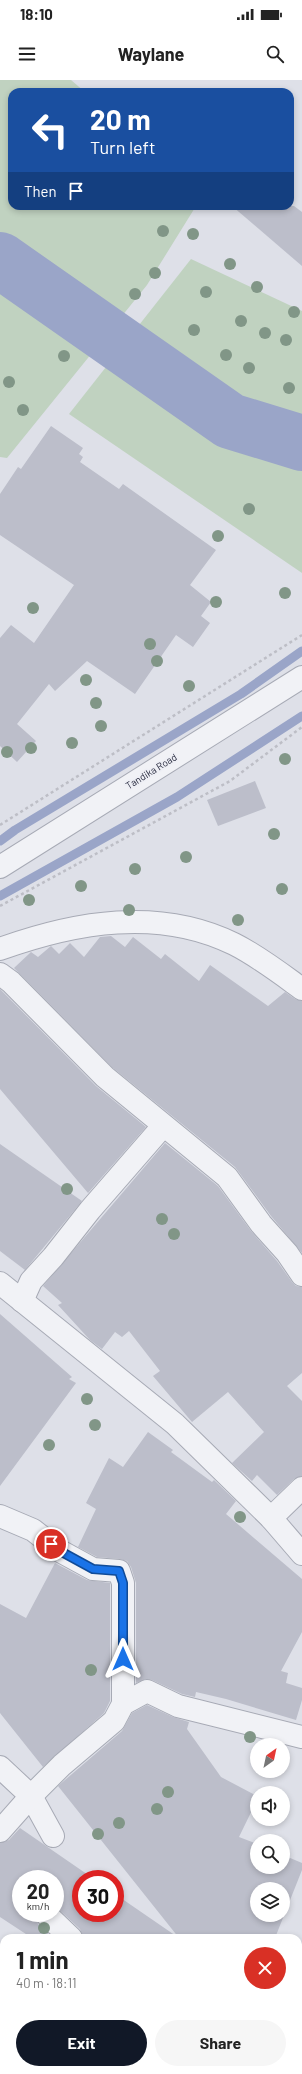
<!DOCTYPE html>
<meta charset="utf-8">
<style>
:root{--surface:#fff;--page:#f6f6f6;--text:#222;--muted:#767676;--accent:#111827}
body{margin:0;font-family:Barlow,sans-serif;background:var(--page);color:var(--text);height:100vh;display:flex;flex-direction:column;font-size:15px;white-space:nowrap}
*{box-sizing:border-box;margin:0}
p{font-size:13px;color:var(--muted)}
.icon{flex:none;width:22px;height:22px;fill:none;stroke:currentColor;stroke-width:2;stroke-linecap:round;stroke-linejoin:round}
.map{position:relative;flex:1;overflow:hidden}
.sheet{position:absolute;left:0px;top:1854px;width:302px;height:140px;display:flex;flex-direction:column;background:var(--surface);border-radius:12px 12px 0 0;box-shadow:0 2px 6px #0003}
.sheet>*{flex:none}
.banner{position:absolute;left:8px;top:8px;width:286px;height:122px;border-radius:12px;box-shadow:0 2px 6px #0003;background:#1a4fa0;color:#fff;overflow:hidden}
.needle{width:26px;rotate:33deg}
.controls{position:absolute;left:250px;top:1658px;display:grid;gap:8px}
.controls a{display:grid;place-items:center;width:40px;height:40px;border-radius:50%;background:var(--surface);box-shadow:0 2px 6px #0003;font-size:20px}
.speed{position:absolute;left:12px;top:1790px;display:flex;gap:8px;font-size:20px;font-weight:700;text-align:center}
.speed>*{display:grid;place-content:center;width:52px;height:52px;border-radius:50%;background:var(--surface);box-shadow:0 2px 6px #0003;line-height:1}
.speed small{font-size:10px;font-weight:400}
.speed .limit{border:6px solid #d22;background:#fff;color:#111}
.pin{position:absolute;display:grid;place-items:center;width:34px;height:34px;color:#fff;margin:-17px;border:2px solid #fff;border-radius:50%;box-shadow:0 1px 4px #0007}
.me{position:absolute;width:44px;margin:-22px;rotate:0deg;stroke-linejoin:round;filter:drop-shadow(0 0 3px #0008)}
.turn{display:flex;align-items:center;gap:14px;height:84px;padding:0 16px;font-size:18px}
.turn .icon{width:52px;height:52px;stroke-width:2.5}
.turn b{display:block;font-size:28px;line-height:34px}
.then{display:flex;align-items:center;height:38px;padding:0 16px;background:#0003;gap:8px;font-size:15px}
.round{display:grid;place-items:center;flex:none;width:42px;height:42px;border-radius:21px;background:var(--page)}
.summary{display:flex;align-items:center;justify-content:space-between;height:68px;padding:0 16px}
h1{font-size:24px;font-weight:700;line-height:30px}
.cta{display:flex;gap:8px;margin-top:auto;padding:8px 16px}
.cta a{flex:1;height:46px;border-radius:24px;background:var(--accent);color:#fff;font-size:16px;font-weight:700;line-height:46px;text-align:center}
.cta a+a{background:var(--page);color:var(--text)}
.status{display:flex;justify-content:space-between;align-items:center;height:28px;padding:0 20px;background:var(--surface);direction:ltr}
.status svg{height:11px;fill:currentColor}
header{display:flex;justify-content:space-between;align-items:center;height:52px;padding:0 16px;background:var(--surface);font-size:18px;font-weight:700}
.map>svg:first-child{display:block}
</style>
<div class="status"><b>18:10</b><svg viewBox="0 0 49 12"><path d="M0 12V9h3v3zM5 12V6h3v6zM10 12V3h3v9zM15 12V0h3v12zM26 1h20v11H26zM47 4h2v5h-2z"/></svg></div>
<header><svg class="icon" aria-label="menu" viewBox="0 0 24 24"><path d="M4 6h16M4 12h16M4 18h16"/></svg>Waylane<svg class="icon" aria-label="search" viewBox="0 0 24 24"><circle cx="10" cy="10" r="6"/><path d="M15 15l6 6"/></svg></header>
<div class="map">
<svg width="302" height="1994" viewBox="0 0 302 1994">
<rect width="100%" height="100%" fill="#dee0e8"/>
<g fill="#c0d2c0">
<path d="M0 0H71L85 12H12V126H196L147 205 7 378 0 377Z"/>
<path d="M191 179 302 231V493L69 334Z"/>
</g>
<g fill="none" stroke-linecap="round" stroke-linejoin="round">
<g stroke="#9aa5c8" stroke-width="9">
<path d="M0 761 15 750 241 614 302 571"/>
<path d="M0 816 177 717 302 636"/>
</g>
<path stroke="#9aa5c8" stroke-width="56" d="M0 180 230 341 302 363"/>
</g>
<g fill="#bcbeca" fill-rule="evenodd">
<path d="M232 126H294L302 132V186Z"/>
<path d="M51 346 83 368 79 374 83 377 80 382 119 409 123 404 216 470 190 505 211 522 201 536 210 543 193 567 176 555 135 614 87 581 55 611 49 604 17 644 36 661 17 682 0 666V558L11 545 34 563 74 505 0 455V414L18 387 21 389Z"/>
<path d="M255 701 266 728 218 746 207 720Z"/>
<path d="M111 856 125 867 133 857 161 879 165 874 199 901 210 885 268 926 285 912 295 919 302 921V1173L271 1136 235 1087 113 988 14 888 31 872 38 877 51 866 59 874 70 863 84 877 100 857Z"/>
<path d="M0 909 96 1006 146 1047 88 1113 0 1009Z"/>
<path d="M165 1063 218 1106 251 1151 277 1181 292 1202 296 1206 302 1207V1293L287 1306 302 1321V1396L294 1399 277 1415 257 1395 252 1401 232 1383 264 1352 228 1312 192 1342 153 1296 160 1291 129 1251 122 1257 115 1252 102 1269 90 1260 58 1225 62 1223 43 1206Z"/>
<path d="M0 1064 82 1121 25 1190 0 1171Z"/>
<path d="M0 1234 72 1297 69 1299 76 1303 0 1406Z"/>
<path d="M148 1352 173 1370 171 1372 212 1402 214 1400 236 1421 226 1434 302 1499V1552L281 1591 288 1593 286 1603 302 1608V1620L296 1640 226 1619 196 1612 195 1617 182 1614 152 1600 146 1599 136 1603V1503L131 1487 127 1481 120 1479 97 1477 78 1467 96 1429 86 1423 109 1378 123 1387Z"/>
<path d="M55 1483 87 1500 110 1503V1621L104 1633 43 1687 0 1633V1524L26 1538Z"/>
<path d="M147 1625 173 1637 189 1642 187 1649 221 1697 257 1716V1720L239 1757 257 1764V1787H283V1775L302 1783V1790L275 1858H179L58 1706 122 1651 132 1633ZM257 1809H283V1835H257Z"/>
<path d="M20 1748 94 1799H81V1833H115V1814L179 1858H83L80 1849 55 1826V1799H21V1833H35L38 1844 53 1858H32L0 1837V1763L9 1760Z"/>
</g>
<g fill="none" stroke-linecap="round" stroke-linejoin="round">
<defs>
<g id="minor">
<path d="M0 787 302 597"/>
<path d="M0 869C75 842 159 827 234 864 258 876 280 893 302 909"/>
<path d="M0 894 11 902 105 997 227 1097 261 1144 287 1173 302 1195"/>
<path d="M0 1203 175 1344 271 1438 302 1474"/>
<path d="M22 1221 31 1201 53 1177 90 1130 163 1046"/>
<path d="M0 1436 33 1450 60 1471 93 1489 119 1491 123 1503V1624"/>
<path d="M271 1438 302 1408"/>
<path d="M0 1687 31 1716 53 1756"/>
<path d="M0 1751 31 1716 62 1685 114 1641 123 1624 147 1611 178 1626 302 1657"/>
<path d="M47 1835 71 1858"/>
<path d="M298 1891 302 1881"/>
<path d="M0 1907 4 1910"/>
<path d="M192 1990 194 1994"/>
<path d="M106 1994 109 1991 118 1990"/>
<path d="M259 1994 260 1990"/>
</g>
</defs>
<use href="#minor" stroke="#a7aab5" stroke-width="24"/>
<g stroke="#bdbec6" stroke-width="2.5" stroke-dasharray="3 3" stroke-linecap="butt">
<path d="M0 745 302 555"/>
<path d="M0 826 230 701 302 647"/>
</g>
<use href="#minor" stroke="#f1f2f6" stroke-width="22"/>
</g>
<g fill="#819687">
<circle cx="163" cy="151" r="6"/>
<circle cx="193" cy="154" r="6"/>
<circle cx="230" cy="184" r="6"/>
<circle cx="155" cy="193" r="6"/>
<circle cx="257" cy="207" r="6"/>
<circle cx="206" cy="212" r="6"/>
<circle cx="135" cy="214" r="6"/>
<circle cx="294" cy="232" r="6"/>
<circle cx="241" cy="241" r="6"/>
<circle cx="194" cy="250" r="6"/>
<circle cx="265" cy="253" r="6"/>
<circle cx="286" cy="260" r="6"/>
<circle cx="226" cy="275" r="6"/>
<circle cx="64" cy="276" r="6"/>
<circle cx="249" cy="288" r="6"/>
<circle cx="9" cy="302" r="6"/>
<circle cx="289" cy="308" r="6"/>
<circle cx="23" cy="330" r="6"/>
<circle cx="249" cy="429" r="6"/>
<circle cx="218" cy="456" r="6"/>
<circle cx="285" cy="513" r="6"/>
<circle cx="216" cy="522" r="6"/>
<circle cx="33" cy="528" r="6"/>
<circle cx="150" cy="564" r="6"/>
<circle cx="157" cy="581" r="6"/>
<circle cx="86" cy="600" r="6"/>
<circle cx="189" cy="606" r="6"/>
<circle cx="96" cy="623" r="6"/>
<circle cx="101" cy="646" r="6"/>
<circle cx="72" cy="663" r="6"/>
<circle cx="31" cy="668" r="6"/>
<circle cx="7" cy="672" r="6"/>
<circle cx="285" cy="679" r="6"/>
<circle cx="274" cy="754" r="6"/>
<circle cx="186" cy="777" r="6"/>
<circle cx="135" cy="789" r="6"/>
<circle cx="81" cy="806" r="6"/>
<circle cx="282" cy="809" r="6"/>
<circle cx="29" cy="820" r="6"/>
<circle cx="129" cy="830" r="6"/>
<circle cx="238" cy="840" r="6"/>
<circle cx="67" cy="1109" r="6"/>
<circle cx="162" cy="1139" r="6"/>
<circle cx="174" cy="1154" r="6"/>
<circle cx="87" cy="1319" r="6"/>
<circle cx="95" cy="1345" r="6"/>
<circle cx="49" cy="1365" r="6"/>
<circle cx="240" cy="1437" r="6"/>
<circle cx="91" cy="1590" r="6"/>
<circle cx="250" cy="1657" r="6"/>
<circle cx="168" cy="1712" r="6"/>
<circle cx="157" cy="1729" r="6"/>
<circle cx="119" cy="1743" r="6"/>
<circle cx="98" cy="1754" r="6"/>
<circle cx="44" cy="1848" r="6"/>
</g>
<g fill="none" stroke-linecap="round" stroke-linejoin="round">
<defs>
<path id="route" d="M51 1464 60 1471 93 1489 119 1491 123 1503V1579"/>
</defs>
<use href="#route" stroke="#114b97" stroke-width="10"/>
<use href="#route" stroke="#1a73e8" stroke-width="7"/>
</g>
<g text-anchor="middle" stroke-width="3.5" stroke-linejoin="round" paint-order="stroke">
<g font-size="10" fill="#282b3f" stroke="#eeeff5">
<text transform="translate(151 691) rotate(-32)" y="4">Tandika Road</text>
</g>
</g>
</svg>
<div class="controls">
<a><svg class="needle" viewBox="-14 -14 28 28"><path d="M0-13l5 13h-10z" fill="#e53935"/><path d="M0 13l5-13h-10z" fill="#767676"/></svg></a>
<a><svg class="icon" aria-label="sound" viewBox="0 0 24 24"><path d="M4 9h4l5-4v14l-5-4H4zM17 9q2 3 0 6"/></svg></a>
<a><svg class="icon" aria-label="search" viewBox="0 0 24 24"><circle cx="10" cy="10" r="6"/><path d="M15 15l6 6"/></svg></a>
<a><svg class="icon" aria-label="layers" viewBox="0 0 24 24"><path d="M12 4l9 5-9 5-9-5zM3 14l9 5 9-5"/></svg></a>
</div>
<div class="speed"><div>20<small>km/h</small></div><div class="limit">30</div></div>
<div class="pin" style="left:51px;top:1464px;background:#d93025"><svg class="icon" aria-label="arrive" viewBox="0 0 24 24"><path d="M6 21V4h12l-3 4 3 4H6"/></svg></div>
<svg class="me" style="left:123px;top:1579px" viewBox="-20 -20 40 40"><path d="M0-17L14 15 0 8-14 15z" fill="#1a73e8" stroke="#fff" stroke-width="4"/></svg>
<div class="banner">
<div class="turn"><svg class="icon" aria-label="left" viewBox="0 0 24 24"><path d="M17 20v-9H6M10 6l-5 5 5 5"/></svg><div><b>20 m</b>Turn left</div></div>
<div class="then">Then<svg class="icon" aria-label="arrive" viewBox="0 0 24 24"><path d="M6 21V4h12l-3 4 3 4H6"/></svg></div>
</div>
<section class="sheet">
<div class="summary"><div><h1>1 min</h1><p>40 m · 18:11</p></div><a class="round" style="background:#d93025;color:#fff"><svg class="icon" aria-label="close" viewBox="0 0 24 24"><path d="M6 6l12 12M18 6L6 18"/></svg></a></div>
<div class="cta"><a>Exit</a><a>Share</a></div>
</section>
</div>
